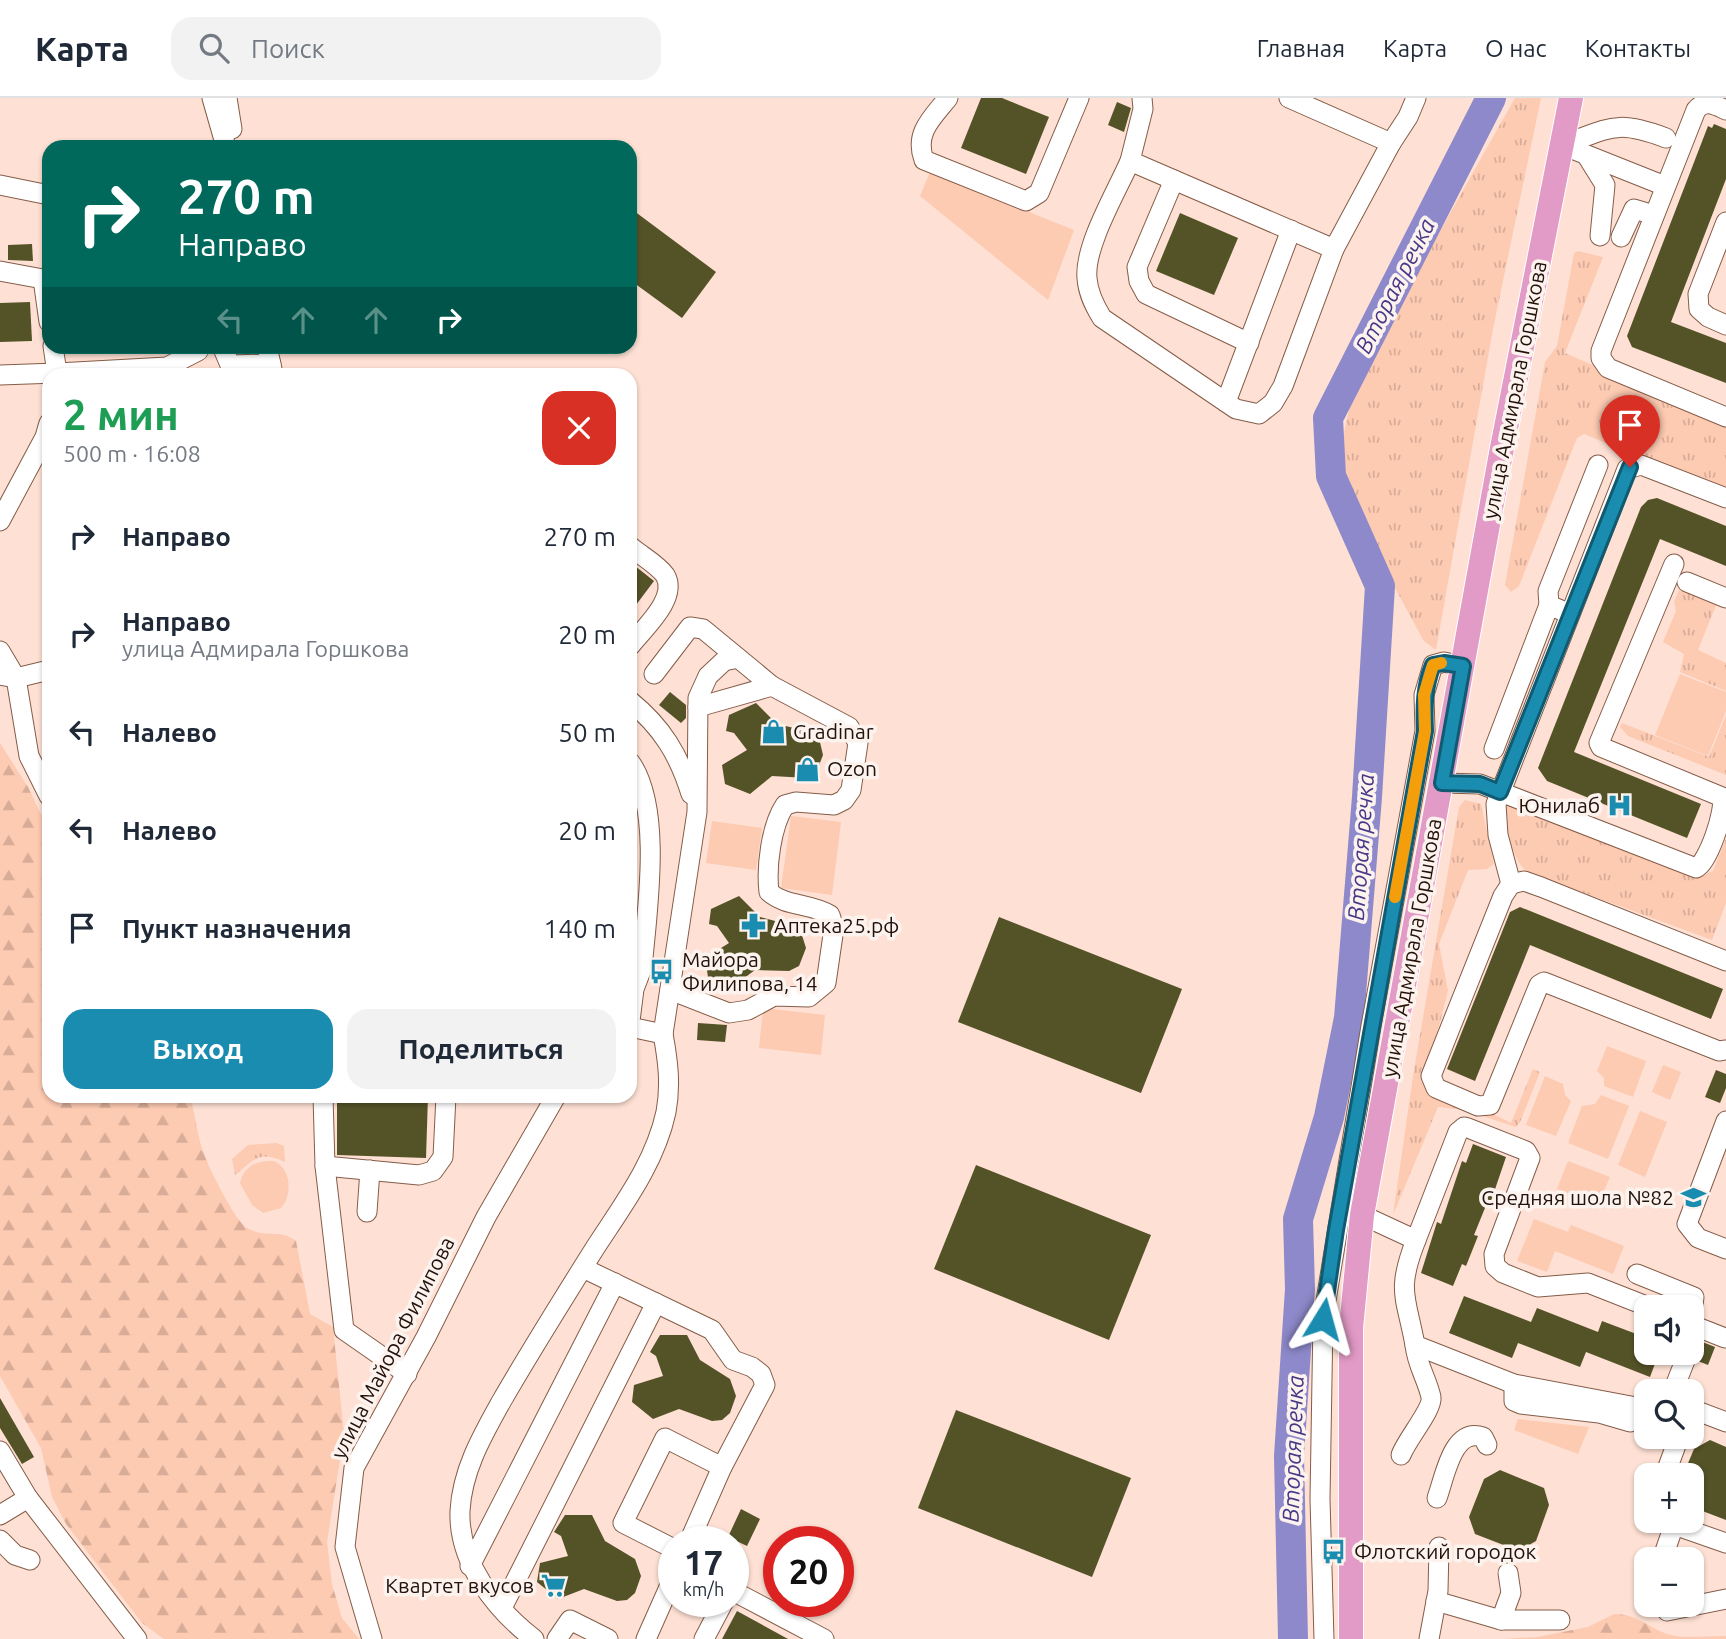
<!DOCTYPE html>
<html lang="ru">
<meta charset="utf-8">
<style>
:root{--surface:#fff;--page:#f2f2f3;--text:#1f2937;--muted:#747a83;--line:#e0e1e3;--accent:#198cb0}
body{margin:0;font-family:Ubuntu,sans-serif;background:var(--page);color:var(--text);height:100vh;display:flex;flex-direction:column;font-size:26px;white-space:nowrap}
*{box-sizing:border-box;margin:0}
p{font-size:23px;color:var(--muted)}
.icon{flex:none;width:38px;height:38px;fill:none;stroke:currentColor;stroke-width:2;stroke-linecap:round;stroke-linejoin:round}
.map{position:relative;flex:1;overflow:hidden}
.panel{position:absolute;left:42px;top:270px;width:595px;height:735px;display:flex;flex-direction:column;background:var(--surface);border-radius:21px;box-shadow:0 2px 5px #0004}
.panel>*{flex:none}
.guide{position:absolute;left:42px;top:42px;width:595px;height:214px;border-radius:21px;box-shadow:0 2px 5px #0004;background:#00695c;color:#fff;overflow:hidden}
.buttons{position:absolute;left:1634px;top:1197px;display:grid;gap:14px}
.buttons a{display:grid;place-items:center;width:70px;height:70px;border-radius:14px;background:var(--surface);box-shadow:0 2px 5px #0004;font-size:35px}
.speed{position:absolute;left:658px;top:1428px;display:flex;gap:14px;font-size:35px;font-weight:700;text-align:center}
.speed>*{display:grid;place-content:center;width:91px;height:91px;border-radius:50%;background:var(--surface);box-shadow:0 2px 5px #0004;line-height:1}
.speed small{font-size:18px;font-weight:400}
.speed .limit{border:10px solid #d22;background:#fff;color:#111}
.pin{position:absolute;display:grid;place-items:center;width:60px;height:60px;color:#fff;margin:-72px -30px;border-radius:50% 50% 50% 0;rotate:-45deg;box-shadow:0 0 7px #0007}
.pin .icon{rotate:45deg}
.me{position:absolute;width:77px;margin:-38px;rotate:8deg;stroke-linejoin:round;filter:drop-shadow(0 0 5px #0008)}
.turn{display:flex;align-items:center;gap:24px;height:147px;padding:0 21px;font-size:32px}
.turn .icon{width:91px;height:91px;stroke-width:2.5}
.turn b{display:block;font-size:49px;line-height:60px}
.lanes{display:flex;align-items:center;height:66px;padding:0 21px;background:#0003;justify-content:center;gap:35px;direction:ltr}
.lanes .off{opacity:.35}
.round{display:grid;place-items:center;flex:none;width:74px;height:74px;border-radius:21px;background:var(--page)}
.head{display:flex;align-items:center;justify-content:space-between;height:119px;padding:0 21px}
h1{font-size:42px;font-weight:700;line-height:52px;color:#1e9e55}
.action{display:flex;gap:14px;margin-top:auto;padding:14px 21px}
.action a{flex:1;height:80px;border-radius:21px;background:var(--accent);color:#fff;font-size:28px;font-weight:700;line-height:80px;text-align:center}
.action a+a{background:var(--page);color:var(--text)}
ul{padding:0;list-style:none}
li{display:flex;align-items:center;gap:21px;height:98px;padding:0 21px}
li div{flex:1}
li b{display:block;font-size:26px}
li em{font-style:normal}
header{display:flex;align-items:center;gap:42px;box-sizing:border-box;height:98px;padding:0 35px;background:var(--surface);border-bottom:2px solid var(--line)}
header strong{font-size:33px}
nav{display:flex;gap:38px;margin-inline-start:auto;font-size:24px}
.search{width:490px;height:63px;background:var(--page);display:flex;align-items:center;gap:18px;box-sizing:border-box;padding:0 24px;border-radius:21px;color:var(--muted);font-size:26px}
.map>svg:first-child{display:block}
</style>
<header>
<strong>Карта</strong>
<div class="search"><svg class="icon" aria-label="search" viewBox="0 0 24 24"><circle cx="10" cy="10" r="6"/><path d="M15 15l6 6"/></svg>Поиск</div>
<nav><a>Главная</a><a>Карта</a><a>О нас</a><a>Контакты</a></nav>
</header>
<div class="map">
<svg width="1726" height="1541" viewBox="0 0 1726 1541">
<defs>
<pattern id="grass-tufts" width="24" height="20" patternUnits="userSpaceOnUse" patternTransform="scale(1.75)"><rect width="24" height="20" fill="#fdcab2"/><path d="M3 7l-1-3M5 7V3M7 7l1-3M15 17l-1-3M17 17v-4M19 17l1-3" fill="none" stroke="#d9ac98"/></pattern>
<pattern id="forest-firs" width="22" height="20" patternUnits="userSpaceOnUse" patternTransform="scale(1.75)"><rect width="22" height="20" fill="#fdcab2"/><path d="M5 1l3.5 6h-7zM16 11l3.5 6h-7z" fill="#d9ac98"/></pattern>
</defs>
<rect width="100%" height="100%" fill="#fee1d4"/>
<g fill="url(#grass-tufts)">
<path d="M1515 0H1541L1493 231 1436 552 1424 543C1403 504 1340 395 1342 354 1344 325 1352 298 1363 270Z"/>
<path d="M1578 153 1603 159 1565 255 1726 325V395L1584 336 1577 340 1519 488 1511 494 1505 487 1545 264 1557 248 1574 155Z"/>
<path d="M1682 485 1719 500 1698 552 1726 565V593L1680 574 1684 556 1663 544 1676 513 1674 504Z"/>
<path d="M1726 617V677L1628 638 1620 629 1622 625 1709 659Z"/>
<path d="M1465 702 1481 706 1494 766 1487 771 1468 772 1439 846 1448 893 1425 982 1511 1025 1533 971 1540 974 1520 1024 1516 1029 1464 1012 1438 1009 1393 1117 1413 978 1459 709Z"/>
<path d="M1509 703 1699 779 1713 773 1726 740V805L1712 842 1527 774C1511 760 1505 727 1505 707Z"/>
<path d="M277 1045 284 1048 285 1064C257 1051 254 1063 235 1077L232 1061 248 1047Z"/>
</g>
<g fill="url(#forest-firs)">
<path d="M0 645 28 689 49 733V998H190C196 1018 197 1041 206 1061 211 1074 236 1124 247 1130 266 1141 279 1130 296 1143L310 1216 333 1229 344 1336 327 1444 332 1486 342 1520 359 1541H164L142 1525 66 1426 52 1399 41 1350 0 1278Z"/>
<path d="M1614 1516C1641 1516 1651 1534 1676 1538 1686 1540 1713 1538 1726 1538V1541H1501L1537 1539 1588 1529Z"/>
</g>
<g fill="#fdcab2">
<path d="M930 74 1074 132 1048 202 920 98Z"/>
<path d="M1680 576 1726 594V613L1708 658 1655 637Z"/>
<path d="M791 718 841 724 832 797 781 790Z"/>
<path d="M712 723 762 730 756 772 706 765Z"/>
<path d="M763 910 825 917 821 957 759 950Z"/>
<path d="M1607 948 1646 963 1633 999 1604 988V980L1597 973Z"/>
<path d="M1663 967 1681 974 1670 1002 1652 994Z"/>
<path d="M1545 978 1563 986 1565 997 1571 1003 1556 1038 1526 1027Z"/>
<path d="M1601 997 1629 1008 1608 1061 1568 1045 1582 1008 1595 1006Z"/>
<path d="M1640 1013 1667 1024 1645 1079 1618 1067Z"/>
<path d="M274 1063C291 1071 293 1096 281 1110L263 1115 252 1107 240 1085C244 1068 257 1062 274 1063Z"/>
<path d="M1568 1063 1610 1079 1598 1107 1557 1091Z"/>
<path d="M1534 1121 1568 1134 1571 1127 1624 1148 1613 1176 1555 1153 1547 1174 1517 1163Z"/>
<path d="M1518 1321 1589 1329 1578 1356 1514 1332Z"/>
</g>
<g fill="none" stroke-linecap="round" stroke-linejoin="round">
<path stroke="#8d89ca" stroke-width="30" d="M1293 1541 1289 1358 1300 1191 1298 1121 1329 1019 1349 920 1367 699 1380 488 1331 378 1328 320 1491 0"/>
</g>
<g fill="#545227">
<path d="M981 0H1002L1049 19 1026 76 961 50Z"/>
<path d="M1117 4 1131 10 1124 34 1108 27Z"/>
<path d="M1714 26 1726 31V81L1671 224 1726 245V285L1632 249 1627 238 1708 28 1712 30Z"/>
<path d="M630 110 716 174 682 220 630 182Z"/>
<path d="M1180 115 1238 140 1214 197 1156 173Z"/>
<path d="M32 146 33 163 8 162V147Z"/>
<path d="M30 204 32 243 0 244V205Z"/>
<path d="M1657 400 1726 428V468L1660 441 1574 654 1701 706 1687 740 1547 683 1538 670 1641 409 1648 402Z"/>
<path d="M630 464 654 483 630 515Z"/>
<path d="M670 594 686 607V620L681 625 659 607Z"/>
<path d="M756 605 777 626 811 634 819 640 823 657 816 675 807 680 772 678 750 696 725 686 722 667 747 652 734 635 726 633 729 617Z"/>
<path d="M739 798 760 819 794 828 801 834 806 850 799 868 789 873 755 872 732 889 708 879 705 860 729 845 717 828 709 826 711 811Z"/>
<path d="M1520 809 1723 891 1711 921 1530 847 1475 983 1447 971 1510 814Z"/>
<path d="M999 819 1182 891 1141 995 958 924Z"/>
<path d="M698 925 727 927 725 944 697 942Z"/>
<path d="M1716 972 1726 976V990L1720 1005 1705 999Z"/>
<path d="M337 998H428L426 1060 337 1057Z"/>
<path d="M1473 1046 1506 1059 1490 1106 1487 1105 1474 1137 1478 1138 1466 1168 1462 1166 1453 1188 1421 1175 1437 1124 1441 1126 1462 1063 1466 1065Z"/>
<path d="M976 1067 1151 1137 1109 1242 934 1171Z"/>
<path d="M1464 1198 1531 1224 1537 1210 1598 1234 1602 1223 1647 1240V1255H1659L1650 1279 1586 1254 1580 1269 1518 1245 1512 1260 1449 1235Z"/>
<path d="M660 1237H687L700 1262 730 1281 736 1298 730 1315 722 1322 712 1323 679 1311 653 1321 632 1304 634 1287 663 1278 656 1258 650 1254Z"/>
<path d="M1700 1243 1715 1249 1708 1267 1698 1263Z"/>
<path d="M0 1300 34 1359 22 1366 0 1330Z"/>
<path d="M956 1312 1131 1380 1092 1479 918 1410Z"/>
<path d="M1710 1342 1726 1349V1422L1692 1409V1377H1683L1694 1351Z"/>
<path d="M1500 1372 1544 1390 1549 1407 1536 1443 1519 1453 1475 1436 1469 1419 1484 1381Z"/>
<path d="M741 1411 760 1421 747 1448 728 1439Z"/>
<path d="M565 1417H592L605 1443 635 1461 641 1478 635 1495 627 1502 617 1503 584 1491 558 1501 537 1484 540 1465 568 1458 561 1438 554 1434Z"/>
<path d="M737 1513 788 1541H722Z"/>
</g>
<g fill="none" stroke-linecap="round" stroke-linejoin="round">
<defs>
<g id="minor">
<path d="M212 0 226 49"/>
<path d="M227 0 232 31"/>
<path d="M948 0C932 20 914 35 924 62L1026 103 1039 95 1079 0"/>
<path d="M1142 0 1143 11 1130 63 1334 151 1391 45"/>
<path d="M1289 0 1391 45 1408 19 1416 0"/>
<path d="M1726 12C1715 7 1705 1 1696 12L1601 253V260L1608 270 1726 319"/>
<path d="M1562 47 1665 88"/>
<path d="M1562 47C1611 30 1615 21 1666 40"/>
<path d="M1587 58 1605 87 1600 138"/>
<path d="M1130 63C1117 93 1084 148 1087 180 1088 195 1094 207 1102 220L1236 311 1259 316 1273 305 1283 288 1334 151"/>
<path d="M1174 82 1137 169 1139 183 1146 196 1249 245"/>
<path d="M0 87 49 97"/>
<path d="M1726 124 1698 196 1699 211 1708 219 1726 227"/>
<path d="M1621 139 1634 111 1654 117"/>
<path d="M0 173 43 181"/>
<path d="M49 179 43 181 49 224"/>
<path d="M222 248 230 267 271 266"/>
<path d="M267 248 273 276"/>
<path d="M57 275 167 269 198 253 197 248"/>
<path d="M0 277 57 275 53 248"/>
<path d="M1226 304 1291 132"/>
<path d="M1726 400 1641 367 1627 371 1496 706 1498 737 1511 786 1524 783 1541 789 1726 863"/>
<path d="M0 423 45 339 49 325"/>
<path d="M630 448C640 457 657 466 665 477 679 500 643 531 630 548"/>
<path d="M1687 484 1726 500"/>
<path d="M1570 516 1549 507 1548 493 1598 367"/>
<path d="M0 553 16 580 0 577"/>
<path d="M49 572 16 580 29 658 49 698"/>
<path d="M654 576 690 529 703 531 772 588"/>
<path d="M630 603C662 629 679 657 691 696"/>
<path d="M1494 651 1549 507"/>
<path d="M630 664C663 710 647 814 642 870L634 891 630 923"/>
<path d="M1442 685 1480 686 1696 770C1708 765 1726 712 1722 699L1601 649 1599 645 1674 466"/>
<path d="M1511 786 1503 798 1431 978 1436 990 1478 1008 1490 1007 1539 887 1544 884 1719 953 1726 952"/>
<path d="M670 892 729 915 748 912 774 898 809 899 826 885 834 830 830 817C811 805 786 809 769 794 766 769 771 728 785 707L796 704 834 707 844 702 851 692 858 645 849 629 772 588 698 609"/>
<path d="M630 929 663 936 697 714 698 600 708 578 724 563 738 560"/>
<path d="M323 998 325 1068 344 1232 407 1276"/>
<path d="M1726 1023 1687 1126 1698 1140 1726 1151"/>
<path d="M325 1068 419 1077 433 1073 443 1059 446 998"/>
<path d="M367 1114 370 1072"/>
<path d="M1362 1117 1416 1142 1458 1034 1464 1029 1468 1030 1526 1053 1530 1060 1494 1156 1495 1168 1503 1175 1538 1189 1588 1185 1649 1209"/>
<path d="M1416 1142C1396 1193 1406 1198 1415 1247L1514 1286 1647 1311"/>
<path d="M583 1170 712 1232 733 1262 752 1269 761 1276 765 1287 722 1369 689 1444"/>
<path d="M1637 1176 1694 1199 1692 1216"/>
<path d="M1692 1227 1725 1240"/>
<path d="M1514 1286V1303L1521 1306 1599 1315 1630 1324"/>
<path d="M1673 1293 1688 1255"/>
<path d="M1692 1311 1726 1324"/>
<path d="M0 1353 28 1400 137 1541"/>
<path d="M1401 1357C1407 1341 1433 1311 1431 1299 1427 1281 1417 1267 1415 1247"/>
<path d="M1665 1377 1679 1339"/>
<path d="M1437 1400C1445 1379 1452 1329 1483 1339L1487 1347"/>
<path d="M0 1417 28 1400"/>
<path d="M1663 1423 1726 1445"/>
<path d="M1674 1427 1664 1456 1679 1461"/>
<path d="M0 1442 15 1457 30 1462"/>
<path d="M674 1451 623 1425 665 1340 722 1369"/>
<path d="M470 1468 615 1185"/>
<path d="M733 1493 824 1541"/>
<path d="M1436 1503 1501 1522H1560"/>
<path d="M502 1510 656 1205"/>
<path d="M1667 1513 1726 1501"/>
<path d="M1501 1522 1511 1495 1508 1475"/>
<path d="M372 1541 345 1449 354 1370 426 1239 486 1119 556 998"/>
<path d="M534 1541C495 1511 458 1464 460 1413 462 1373 482 1338 501 1304 531 1252 563 1201 595 1150 623 1107 655 1065 666 1014 671 987 668 963 663 936"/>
<path d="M557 1541 570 1522 608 1541"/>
<path d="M646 1541 674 1478"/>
<path d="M704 1541 724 1503"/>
<path d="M1324 1541 1320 1401 1323 1221 1371 928 1425 633 1424 597 1433 567 1444 564 1463 568"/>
<path d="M1429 1541 1438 1493 1439 1449"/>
</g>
<path id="major" d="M1351 1541V1230L1362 1117 1502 350 1571 0"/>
</defs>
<use href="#minor" stroke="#855c48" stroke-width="21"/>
<use href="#major" stroke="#fff" stroke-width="26"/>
<use href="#minor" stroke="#fff" stroke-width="19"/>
<use href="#major" stroke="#e29ac6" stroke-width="24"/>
</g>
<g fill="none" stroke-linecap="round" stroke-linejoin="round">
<defs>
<path id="route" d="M1323 1221 1336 1132 1425 633C1424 609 1424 589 1433 567L1444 565 1463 568 1442 685 1480 686 1500 694 1630 369"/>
</defs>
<use href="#route" stroke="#105b72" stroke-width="18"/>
<use href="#route" stroke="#198cb0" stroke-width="12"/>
<path stroke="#f59e0b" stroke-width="12" d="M1395 799 1425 633 1424 597 1433 567 1441 565"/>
</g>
<defs>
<symbol id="shop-bare" viewBox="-9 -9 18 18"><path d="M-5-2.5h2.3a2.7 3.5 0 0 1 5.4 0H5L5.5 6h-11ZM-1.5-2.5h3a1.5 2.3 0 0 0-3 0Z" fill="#198cb0" stroke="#fdf3ee" stroke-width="2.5" paint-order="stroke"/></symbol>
<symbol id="hospital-bare" viewBox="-9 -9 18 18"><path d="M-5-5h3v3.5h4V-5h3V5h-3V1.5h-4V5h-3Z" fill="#198cb0" stroke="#fdf3ee" stroke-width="2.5" paint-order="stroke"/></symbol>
<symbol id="pharmacy-bare" viewBox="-9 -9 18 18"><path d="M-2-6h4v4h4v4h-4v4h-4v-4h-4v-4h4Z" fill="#198cb0" stroke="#fdf3ee" stroke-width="2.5" paint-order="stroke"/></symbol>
<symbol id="bus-bare" viewBox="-9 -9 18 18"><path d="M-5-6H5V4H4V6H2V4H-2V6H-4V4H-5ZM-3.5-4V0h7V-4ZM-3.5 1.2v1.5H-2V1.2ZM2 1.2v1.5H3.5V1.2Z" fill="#198cb0" stroke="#fdf3ee" stroke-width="2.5" paint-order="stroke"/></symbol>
<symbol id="school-bare" viewBox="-9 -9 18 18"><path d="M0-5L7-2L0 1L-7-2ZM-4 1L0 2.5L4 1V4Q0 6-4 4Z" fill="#198cb0" stroke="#fdf3ee" stroke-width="2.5" paint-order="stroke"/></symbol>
<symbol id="supermarket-bare" viewBox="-9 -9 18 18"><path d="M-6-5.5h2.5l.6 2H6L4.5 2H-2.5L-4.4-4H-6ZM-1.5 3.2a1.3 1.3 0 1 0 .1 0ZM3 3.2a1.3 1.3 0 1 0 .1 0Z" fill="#198cb0" stroke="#fdf3ee" stroke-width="2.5" paint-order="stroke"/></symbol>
</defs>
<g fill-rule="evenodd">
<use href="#shop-bare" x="756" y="616" width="35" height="35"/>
<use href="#shop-bare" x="790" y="654" width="35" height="35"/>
<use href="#hospital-bare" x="1602" y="690" width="35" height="35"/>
<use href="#pharmacy-bare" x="736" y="810" width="35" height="35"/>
<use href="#bus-bare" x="644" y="856" width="35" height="35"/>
<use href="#school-bare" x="1676" y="1082" width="35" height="35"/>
<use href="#bus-bare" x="1316" y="1436" width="35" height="35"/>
<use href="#supermarket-bare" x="536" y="1470" width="35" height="35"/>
</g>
<g text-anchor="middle" stroke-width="7" stroke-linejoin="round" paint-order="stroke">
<g font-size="21" fill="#23120b" stroke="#fdf3ee">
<text transform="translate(1515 292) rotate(-79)" y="7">улица Адмирала Горшкова</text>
<text transform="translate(1412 850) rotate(-80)" y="7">улица Адмирала Горшкова</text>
<text transform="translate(393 1250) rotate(-63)" y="7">улица Майора Филипова</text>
</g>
<g font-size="21" fill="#23120b" stroke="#fdf3ee" text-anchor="start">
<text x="793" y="641">Gradinar</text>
<text x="827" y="678">Ozon</text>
<text x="1600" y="715" text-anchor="end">Юнилаб</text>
<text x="774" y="835">Аптека25.рф</text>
<text x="682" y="869">Майора<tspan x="682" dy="24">Филипова, 14</tspan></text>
<text x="1674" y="1107" text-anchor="end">Средняя шола №82</text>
<text x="1354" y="1461">Флотский городок</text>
<text x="534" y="1495" text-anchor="end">Квартет вкусов</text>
</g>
<g font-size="23" font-style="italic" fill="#453988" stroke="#fdf3ee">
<text transform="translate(1395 188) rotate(-63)" y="8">Вторая речка</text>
<text transform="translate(1361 749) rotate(-86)" y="8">Вторая речка</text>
<text transform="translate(1293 1351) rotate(-88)" y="8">Вторая речка</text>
</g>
</g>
</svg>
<div class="buttons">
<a><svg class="icon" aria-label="sound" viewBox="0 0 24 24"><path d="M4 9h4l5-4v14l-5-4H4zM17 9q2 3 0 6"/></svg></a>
<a><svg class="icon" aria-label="search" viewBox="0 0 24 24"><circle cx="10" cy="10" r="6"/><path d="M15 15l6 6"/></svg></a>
<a>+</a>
<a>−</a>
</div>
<div class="speed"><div>17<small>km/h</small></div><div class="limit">20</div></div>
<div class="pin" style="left:1630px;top:369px;background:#d93025"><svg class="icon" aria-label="arrive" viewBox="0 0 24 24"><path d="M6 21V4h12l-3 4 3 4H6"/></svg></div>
<svg class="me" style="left:1323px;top:1221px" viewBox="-20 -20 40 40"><path d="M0-17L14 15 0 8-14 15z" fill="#198cb0" stroke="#fff" stroke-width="4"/></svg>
<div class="guide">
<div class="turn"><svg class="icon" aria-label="right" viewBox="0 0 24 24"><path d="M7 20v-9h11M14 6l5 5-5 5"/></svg><div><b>270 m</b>Направо</div></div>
<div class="lanes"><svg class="icon off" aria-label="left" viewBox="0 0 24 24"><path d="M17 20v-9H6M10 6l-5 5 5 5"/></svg><svg class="icon off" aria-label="ahead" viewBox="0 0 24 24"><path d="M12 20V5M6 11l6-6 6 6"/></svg><svg class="icon off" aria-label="ahead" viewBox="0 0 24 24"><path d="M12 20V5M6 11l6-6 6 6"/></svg><svg class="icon" aria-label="right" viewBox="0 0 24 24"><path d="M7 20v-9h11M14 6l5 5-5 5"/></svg></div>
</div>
<section class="panel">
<div class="head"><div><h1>2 мин</h1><p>500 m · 16:08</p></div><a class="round" style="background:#d93025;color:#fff"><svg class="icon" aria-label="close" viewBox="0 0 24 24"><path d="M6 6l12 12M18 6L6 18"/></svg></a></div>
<ul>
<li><svg class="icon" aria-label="right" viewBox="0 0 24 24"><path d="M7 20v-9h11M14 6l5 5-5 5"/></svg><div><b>Направо</b></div><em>270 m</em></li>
<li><svg class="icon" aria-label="right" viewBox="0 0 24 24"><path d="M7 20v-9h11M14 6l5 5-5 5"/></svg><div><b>Направо</b><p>улица Адмирала Горшкова</p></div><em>20 m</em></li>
<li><svg class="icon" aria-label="left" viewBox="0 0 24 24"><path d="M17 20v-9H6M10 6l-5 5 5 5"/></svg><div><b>Налево</b></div><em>50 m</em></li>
<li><svg class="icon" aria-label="left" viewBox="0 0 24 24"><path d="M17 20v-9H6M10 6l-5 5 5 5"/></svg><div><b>Налево</b></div><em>20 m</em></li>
<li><svg class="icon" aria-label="arrive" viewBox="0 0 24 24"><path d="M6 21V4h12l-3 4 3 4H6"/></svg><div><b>Пункт назначения</b></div><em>140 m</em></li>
</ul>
<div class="action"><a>Выход</a><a>Поделиться</a></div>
</section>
</div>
